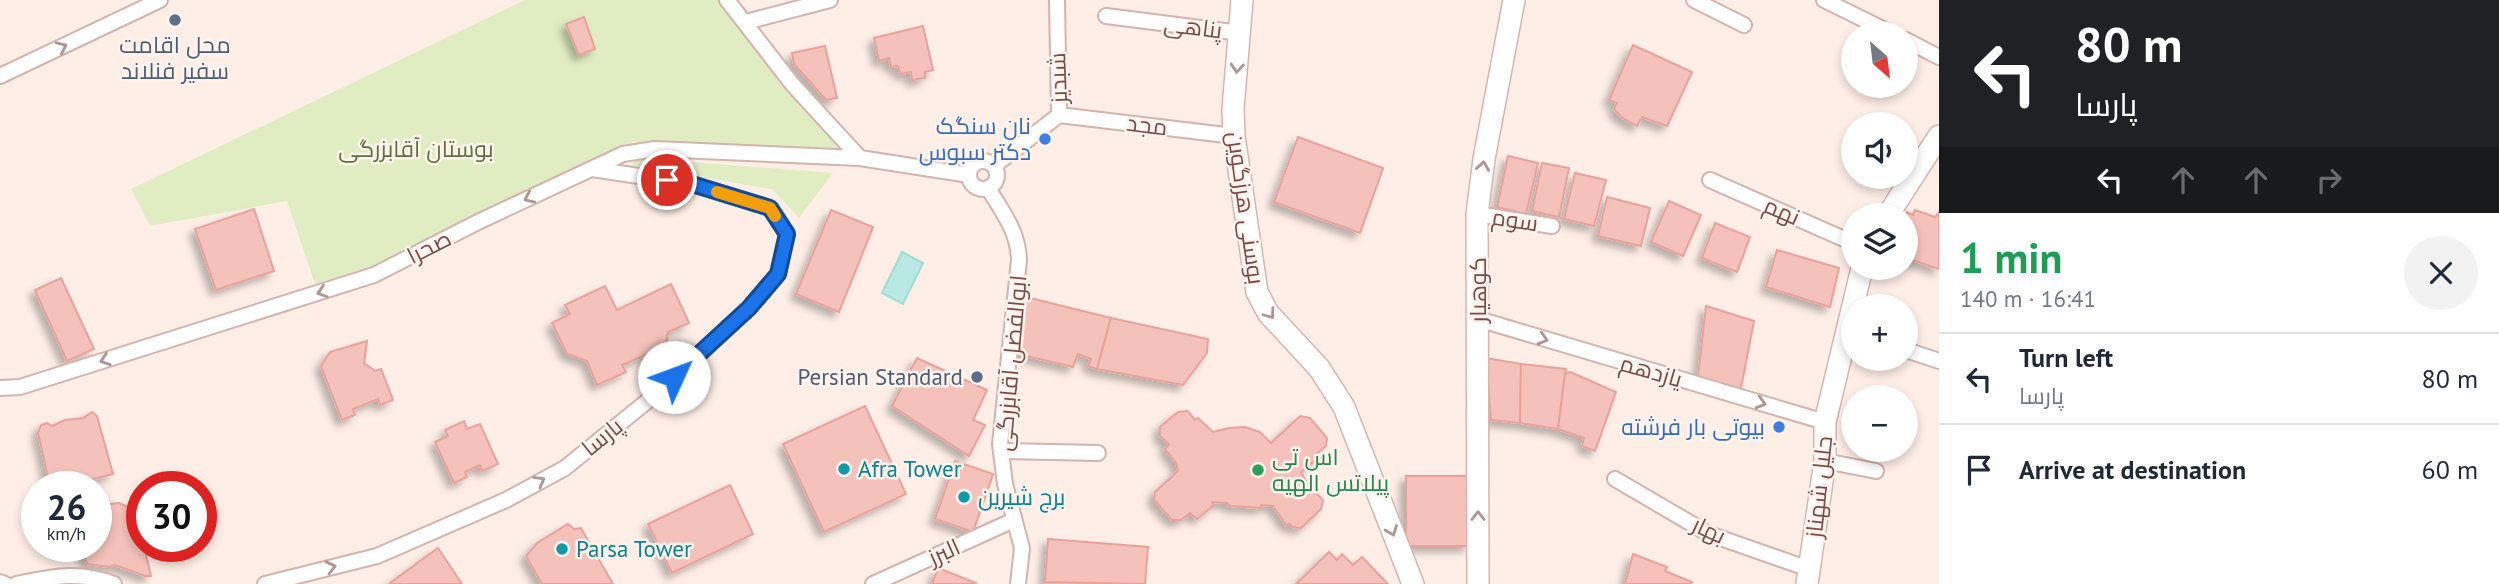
<!DOCTYPE html>
<meta charset="utf-8">
<style>
:root{--surface:#fff;--page:#f2f2f3;--text:#1f2937;--muted:#747a83;--line:#e0e1e3}
body{margin:0;font-family:"PT Sans",Cairo,sans-serif;background:var(--page);color:var(--text);height:100vh;display:flex;flex-direction:column;font-size:26px;white-space:nowrap}
*{box-sizing:border-box;margin:0}
p{font-size:23px;color:var(--muted)}
.icon{flex:none;width:38px;height:38px;fill:none;stroke:currentColor;stroke-width:2;stroke-linecap:round;stroke-linejoin:round}
.map{position:relative;flex:1;overflow:hidden}
.side{display:flex;flex-direction:column;background:var(--surface);width:560px}
.side>*{flex:none}
.top-card{background:#202124;color:#fff;overflow:hidden}
.needle{width:46px;rotate:152deg}
.controls{position:absolute;left:1841px;top:21px;display:grid;gap:14px}
.controls a{display:grid;place-items:center;width:77px;height:77px;border-radius:50%;background:var(--surface);box-shadow:0 4px 10px #0003;font-size:35px}
.speed{position:absolute;left:21px;top:471px;display:flex;gap:14px;font-size:35px;font-weight:700;text-align:center}
.speed>*{display:grid;place-content:center;width:91px;height:91px;border-radius:50%;background:var(--surface);box-shadow:0 4px 10px #0003;line-height:1}
.speed small{font-size:18px;font-weight:400}
.speed .limit{border:10px solid #d22;background:#fff;color:#111}
.pin{position:absolute;display:grid;place-items:center;width:60px;height:60px;color:#fff;margin:-30px;border:4px solid #fff;border-radius:50%;box-shadow:0 2px 7px #0007}
.me{position:absolute;width:77px;margin:-38px;rotate:47deg;stroke-linejoin:round;filter:drop-shadow(0 0 5px #0008)}
.turn{display:flex;align-items:center;gap:24px;height:147px;padding:0 21px;font-size:32px}
.turn .icon{width:91px;height:91px;stroke-width:2.5}
.turn b{display:block;font-size:49px;line-height:60px}
.lanes{display:flex;align-items:center;height:66px;padding:0 21px;background:#0003;justify-content:center;gap:35px;direction:ltr}
.lanes .off{opacity:.35}
.round{display:grid;place-items:center;flex:none;width:74px;height:74px;border-radius:37px;background:var(--page)}
.headline{display:flex;align-items:center;justify-content:space-between;height:119px;padding:0 21px}
h1{font-size:42px;font-weight:700;line-height:52px;color:#1e9e55}
ul{padding:0;list-style:none}
li{display:flex;align-items:center;gap:21px;height:91px;padding:0 21px;border-top:2px solid var(--line)}
li div{flex:1}
li b{display:block;font-size:26px}
li em{font-style:normal}
main{display:flex;flex:1;min-height:0}
.map>svg:first-child{display:block}
</style>
<main>
<div class="map">
<svg width="1939" height="584" viewBox="0 0 1939 584">
<defs>
<filter id="shadow"><feDropShadow dx="-5.5" dy="5.5" stdDeviation="3.5" flood-color="#0004"/></filter>
</defs>
<rect width="100%" height="100%" fill="#feeee6"/>
<g fill="#e0edc3">
<path d="M525 0H718L842 148 633 142 371 267 315 284 287 201 150 226 131 189Z"/>
<path d="M640 158 833 173 799 218 772 189 630 165Z"/>
</g>
<path fill="#b8e9e3" stroke="#9edcd4" stroke-width="2" d="M902 252 923 263 903 304 882 293Z"/>
<g fill="#f5c2bb" stroke="#e9a29a" stroke-width="2" filter="url(#shadow)">
<path d="M584 17 595 49 579 55 566 24Z"/>
<path d="M923 26 933 70 925 72V78L912 80 911 72 900 74 898 66 891 67 889 58 879 61 874 38Z"/>
<path d="M1633 45 1692 72 1667 126 1642 117 1637 126 1621 117 1614 109 1617 103 1609 100Z"/>
<path d="M825 46 837 98 826 100 794 64 792 53Z"/>
<path d="M1298 137 1383 168 1360 233 1274 202Z"/>
<path d="M1508 156 1538 163 1526 214 1497 207Z"/>
<path d="M1542 163 1569 168 1559 217 1532 211Z"/>
<path d="M1575 173 1606 180 1594 226 1564 219Z"/>
<path d="M1607 197 1650 208 1641 246 1598 236Z"/>
<path d="M1669 201 1701 215 1683 256 1651 242Z"/>
<path d="M254 209 274 271 216 290 195 229Z"/>
<path d="M831 210 873 227 839 312 796 294Z"/>
<path d="M1915 210 1935 217 1939 212V269L1906 258V215L1907 212 1913 215Z"/>
<path d="M1715 223 1750 237 1737 272 1702 258Z"/>
<path d="M1777 250 1839 268 1830 307 1766 287Z"/>
<path d="M61 278 94 349 67 361 35 290Z"/>
<path d="M671 284 689 323 668 332 666 346 622 365 626 372 597 385 587 361 567 354 552 323 570 314 565 305 605 286 617 310Z"/>
<path d="M1022 296 1111 318 1097 369 1088 366 1091 359 1078 354 1073 367 1014 353Z"/>
<path d="M1706 306 1754 321 1740 393 1698 377Z"/>
<path d="M1111 318 1208 339 1207 353 1183 385 1097 369Z"/>
<path d="M367 341 364 363 375 371 381 369 393 400 380 405 378 399 353 409 355 415 342 420 321 366 330 352Z"/>
<path d="M917 358 987 390 973 420 985 425 969 456 892 406Z"/>
<path d="M1486 358 1521 364 1520 423 1491 420Z"/>
<path d="M1521 364 1566 369 1558 429 1520 423Z"/>
<path d="M1570 372 1616 392 1595 451 1582 446 1584 438 1558 429 1565 374Z"/>
<path d="M865 406 906 494 824 532 783 444Z"/>
<path d="M1188 411 1195 420 1198 418 1213 432 1229 428 1245 427 1260 432 1271 443 1300 416 1310 418 1327 438 1326 446 1316 454 1319 457 1301 472 1308 485 1311 483 1317 490 1315 492 1323 500 1321 509 1301 528 1292 527 1290 524 1286 525 1273 506 1261 505V508L1230 506 1227 503 1212 502 1213 506 1197 519 1190 513 1181 520H1172L1154 500 1155 492 1178 471 1176 463 1165 449 1169 444 1160 436V427L1178 412Z"/>
<path d="M92 412 97 416 113 474 66 486H50L38 433 41 425 47 423 52 426 65 420 83 418Z"/>
<path d="M464 421 467 429 480 424 498 464 482 471 480 465 465 472 467 477 454 483 435 442 448 436 445 430Z"/>
<path d="M955 461 993 474 973 532 935 519Z"/>
<path d="M1406 476H1470L1469 546H1406Z"/>
<path d="M730 485 753 534 672 573 648 524Z"/>
<path d="M119 503 135 510 142 546H144L151 576H145L115 565 110 567 87 564 82 546H96V509H105L110 504Z"/>
<path d="M568 524 574 529 581 528 613 584H542L526 556 537 543Z"/>
<path d="M1048 539 1148 547 1145 584 1045 582Z"/>
<path d="M438 548 462 584H390V583Z"/>
<path d="M1329 552 1337 560 1342 554 1353 565 1362 557 1388 584H1296Z"/>
<path d="M1633 554 1667 567 1665 571 1692 582 1691 584H1625Z"/>
<path d="M938 568 976 583 975 584H932Z"/>
</g>
<g fill="none" stroke-linecap="round" stroke-linejoin="round">
<defs>
<g id="street">
<path d="M727 0 793 85 860 158 969 175"/>
<path d="M1057 0 1059 115"/>
<path d="M1694 0 1744 25"/>
<path d="M1824 0 1891 33"/>
<path d="M1106 16 1240 33"/>
<path d="M746 22 830 0"/>
<path d="M1906 40 1939 57"/>
<path d="M0 76 160 0"/>
<path d="M1059 115 1234 136"/>
<circle cx="983" cy="175" r="14"/>
<path d="M994 166 1059 115"/>
<path d="M1710 180 1853 243"/>
<path d="M988 188C1003 213 1018 231 1019 260L1000 444 1005 484 1022 548 1018 584"/>
<path d="M1477 214 1552 226"/>
<path d="M1478 319 1825 422"/>
<path d="M1906 350 1939 361"/>
<path d="M0 388 20 387 374 275 478 222 623 154 655 149 860 158"/>
<path d="M1001 451 1098 453"/>
<path d="M1825 461 1876 471"/>
<path d="M1615 479 1709 534 1809 569"/>
<path d="M0 582 5 584"/>
<path d="M16 584C52 577 78 570 114 584"/>
<path d="M265 584 377 556 506 500 565 468 656 394 749 308 778 274 787 234 770 208 692 184 592 169"/>
<path d="M873 584 1014 520"/>
</g>
<g id="secondary">
<path d="M1242 0 1233 109 1234 136 1257 292 1268 313 1319 368 1344 407 1413 584"/>
<path d="M1888 215 1939 136"/>
<path d="M1478 584 1477 214 1484 159 1514 0"/>
<path d="M1807 584 1825 461V422L1862 268"/>
</g>
</defs>
<use href="#street" stroke="#d4b3ad" stroke-width="18"/>
<use href="#secondary" stroke="#d9b4ad" stroke-width="24"/>
<use href="#street" stroke="#fff" stroke-width="14"/>
<use href="#secondary" stroke="#fff" stroke-width="21"/>
</g>
<defs><path id="oneway-chevron" d="M-2-3.5L2.5 0L-2 3.5" fill="none" stroke-width="1.6" stroke-linecap="round" stroke-linejoin="round" transform="scale(1.75)"/></defs>
<g stroke="#af9491">
<use href="#oneway-chevron" transform="translate(62 47) rotate(-25)"/>
<use href="#oneway-chevron" transform="translate(1237 68) rotate(95)"/>
<use href="#oneway-chevron" transform="translate(1483 166) rotate(-82)"/>
<use href="#oneway-chevron" transform="translate(529 198) rotate(155)"/>
<use href="#oneway-chevron" transform="translate(322 292) rotate(162)"/>
<use href="#oneway-chevron" transform="translate(1270 314) rotate(54)"/>
<use href="#oneway-chevron" transform="translate(1543 339) rotate(16)"/>
<use href="#oneway-chevron" transform="translate(105 360) rotate(162)"/>
<use href="#oneway-chevron" transform="translate(1761 403) rotate(16)"/>
<use href="#oneway-chevron" transform="translate(540 481) rotate(-29)"/>
<use href="#oneway-chevron" transform="translate(1478 516) rotate(-90)"/>
<use href="#oneway-chevron" transform="translate(1392 531) rotate(69)"/>
<use href="#oneway-chevron" transform="translate(331 567) rotate(-14)"/>
</g>
<g fill="none" stroke-linecap="round" stroke-linejoin="round">
<defs>
<path id="route" d="M667 180 692 184 770 208 787 234 778 274 749 308 674 377"/>
</defs>
<use href="#route" stroke="#114b97" stroke-width="18"/>
<use href="#route" stroke="#1a73e8" stroke-width="12"/>
<path stroke="#f59e0b" stroke-width="12" d="M717 192 770 208 775 216"/>
</g>
<g fill="#5c6f8a" stroke="#fff3ee" stroke-width="2.5">
<circle cx="175" cy="20" r="7"/>
<circle cx="977" cy="377" r="7"/>
</g>
<g fill="#3f7fe0" stroke="#fff3ee" stroke-width="2.5">
<circle cx="1045" cy="139" r="7"/>
<circle cx="1779" cy="427" r="7"/>
</g>
<g fill="#0f9aa8" stroke="#fff3ee" stroke-width="2.5">
<circle cx="844" cy="469" r="7"/>
<circle cx="964" cy="497" r="7"/>
<circle cx="562" cy="549" r="7"/>
</g>
<circle fill="#2e9e5b" stroke="#fff3ee" stroke-width="2.5" cx="1258" cy="470" r="7"/>
<g text-anchor="middle" stroke-width="5" stroke-linejoin="round" paint-order="stroke">
<g font-size="23" fill="#7a4c48" stroke="#fff3ee">
<text transform="translate(1193 27) rotate(7)" y="8">پناهی</text>
<text transform="translate(1058 78) rotate(-92)" y="8">شبدیز</text>
<text transform="translate(1147 125) rotate(7)" y="8">مجد</text>
<text transform="translate(1246 208) rotate(82)" y="8">بوسنی هرزگوین</text>
<text transform="translate(1782 211) rotate(24)" y="8">نهم</text>
<text transform="translate(1515 220) rotate(9)" y="8">سوم</text>
<text transform="translate(429 247) rotate(-27)" y="8">صحرا</text>
<text transform="translate(1478 290) rotate(-90)" y="8">کوهیار</text>
<text transform="translate(1011 363) rotate(-85)" y="8">ابوالفضل آقابزرگی</text>
<text transform="translate(1651 371) rotate(16)" y="8">یازدهم</text>
<text transform="translate(602 437) rotate(-39)" y="8">پارسا</text>
<text transform="translate(1819 487) rotate(-84)" y="8">جلیل شهناز</text>
<text transform="translate(1709 530) rotate(25)" y="8">بهار</text>
<text transform="translate(944 552) rotate(-24)" y="8">البرز</text>
</g>
<g font-size="23" fill="#4e5e75" stroke="#fff3ee">
<text x="175" y="53">محل اقامت<tspan x="175" dy="26">سفیر فنلاند</tspan></text>
<text x="963" y="385" text-anchor="end">Persian Standard</text>
</g>
<g font-size="23" fill="#366cbe" stroke="#fff3ee" text-anchor="end">
<text x="1031" y="134">نان سنگک<tspan x="1031" dy="26">دکتر سبوس</tspan></text>
<text x="1765" y="435">بیوتی بار فرشته</text>
</g>
<g font-size="23" fill="#5b743a" stroke="#fff3ee">
<text x="416" y="157">بوستان آقابزرگی</text>
</g>
<g font-size="23" fill="#27864d" stroke="#fff3ee" text-anchor="start">
<text x="1272" y="465">اس تی<tspan x="1272" dy="26">پیلاتس الهیه</tspan></text>
</g>
<g font-size="23" fill="#0d838f" stroke="#fff3ee" text-anchor="start">
<text x="858" y="477">Afra Tower</text>
<text x="978" y="505">برج شیرین</text>
<text x="576" y="557">Parsa Tower</text>
</g>
</g>
</svg>
<div class="controls">
<a><svg class="needle" viewBox="-14 -14 28 28"><path d="M0-13l5 13h-10z" fill="#e53935"/><path d="M0 13l5-13h-10z" fill="#747a83"/></svg></a>
<a><svg class="icon" aria-label="sound" viewBox="0 0 24 24"><path d="M4 9h4l5-4v14l-5-4H4zM17 9q2 3 0 6"/></svg></a>
<a><svg class="icon" aria-label="layers" viewBox="0 0 24 24"><path d="M12 4l9 5-9 5-9-5zM3 14l9 5 9-5"/></svg></a>
<a>+</a>
<a>−</a>
</div>
<div class="speed"><div>26<small>km/h</small></div><div class="limit">30</div></div>
<div class="pin" style="left:667px;top:180px;background:#d93025"><svg class="icon" aria-label="arrive" viewBox="0 0 24 24"><path d="M6 21V4h12l-3 4 3 4H6"/></svg></div>
<svg class="me" style="left:674px;top:377px" viewBox="-20 -20 40 40"><circle r="19" fill="#fff"/><path d="M0-13L10 11 0 6-10 11z" fill="#1a73e8"/></svg>
</div>
<section class="side">
<div class="top-card">
<div class="turn"><svg class="icon" aria-label="left" viewBox="0 0 24 24"><path d="M17 20v-9H6M10 6l-5 5 5 5"/></svg><div><b>80 m</b>پارسا</div></div>
<div class="lanes"><svg class="icon" aria-label="left" viewBox="0 0 24 24"><path d="M17 20v-9H6M10 6l-5 5 5 5"/></svg><svg class="icon off" aria-label="ahead" viewBox="0 0 24 24"><path d="M12 20V5M6 11l6-6 6 6"/></svg><svg class="icon off" aria-label="ahead" viewBox="0 0 24 24"><path d="M12 20V5M6 11l6-6 6 6"/></svg><svg class="icon off" aria-label="right" viewBox="0 0 24 24"><path d="M7 20v-9h11M14 6l5 5-5 5"/></svg></div>
</div>
<div class="headline"><div><h1>1 min</h1><p>140 m · 16:41</p></div><a class="round"><svg class="icon" aria-label="close" viewBox="0 0 24 24"><path d="M6 6l12 12M18 6L6 18"/></svg></a></div>
<ul>
<li><svg class="icon" aria-label="left" viewBox="0 0 24 24"><path d="M17 20v-9H6M10 6l-5 5 5 5"/></svg><div><b>Turn left</b><p>پارسا</p></div><em>80 m</em></li>
<li><svg class="icon" aria-label="arrive" viewBox="0 0 24 24"><path d="M6 21V4h12l-3 4 3 4H6"/></svg><div><b>Arrive at destination</b></div><em>60 m</em></li>
</ul>
</section>
</main>
